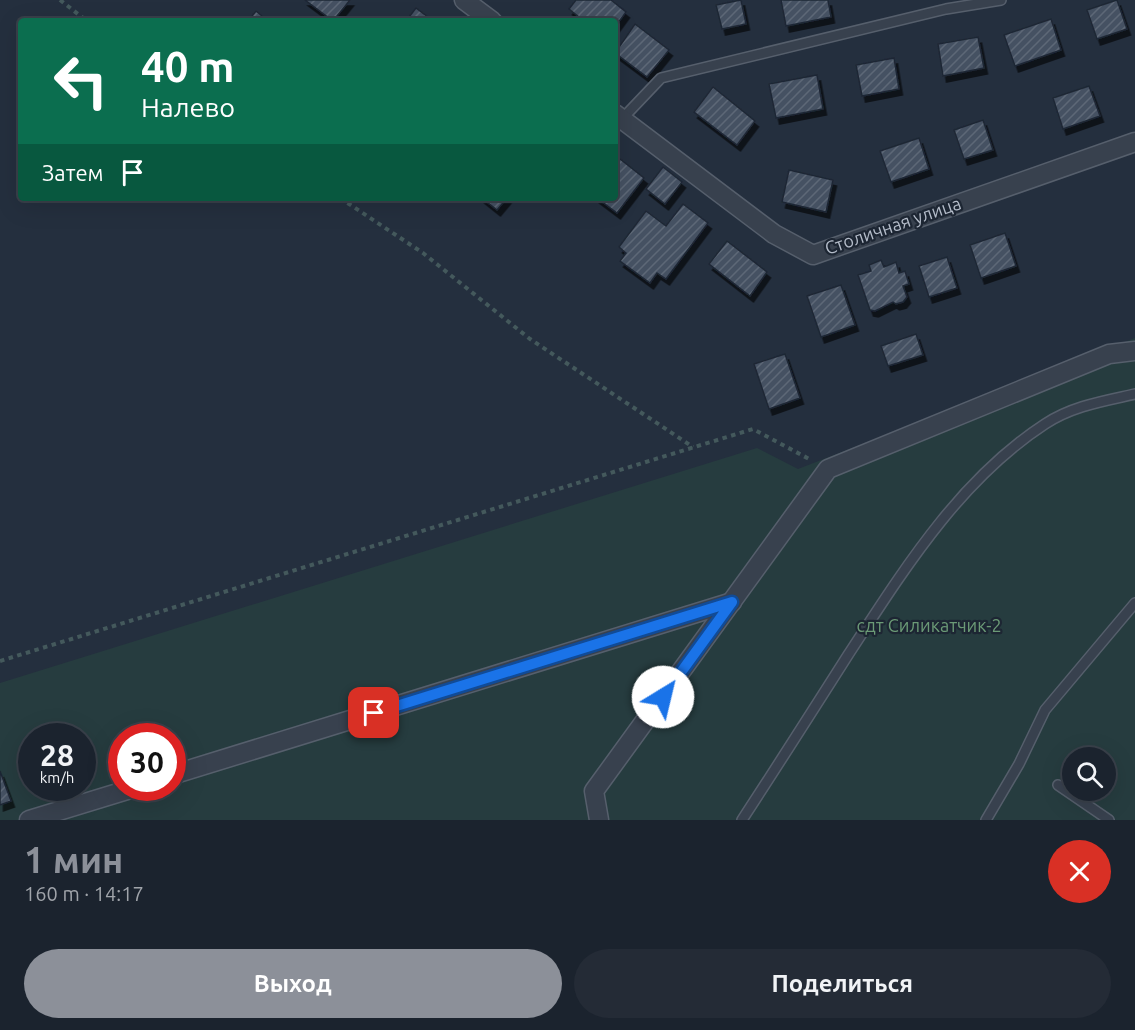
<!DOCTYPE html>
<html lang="ru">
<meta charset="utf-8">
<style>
:root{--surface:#1b232e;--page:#242b36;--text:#f1f3f6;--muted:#a0a4aa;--line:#39404a;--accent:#8c9099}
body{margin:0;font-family:Ubuntu,sans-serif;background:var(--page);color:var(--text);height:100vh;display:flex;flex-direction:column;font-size:22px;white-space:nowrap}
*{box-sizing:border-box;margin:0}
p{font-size:20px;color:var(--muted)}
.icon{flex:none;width:33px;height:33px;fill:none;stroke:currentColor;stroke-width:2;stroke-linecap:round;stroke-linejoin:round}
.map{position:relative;height:820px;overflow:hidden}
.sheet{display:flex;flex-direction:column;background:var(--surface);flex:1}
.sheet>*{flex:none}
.guide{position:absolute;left:18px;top:18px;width:600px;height:183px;border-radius:6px;box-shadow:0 6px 24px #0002,0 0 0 2px var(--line);background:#0b6e4f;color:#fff;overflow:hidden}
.tools{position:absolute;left:1062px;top:747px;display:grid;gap:12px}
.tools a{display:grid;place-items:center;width:54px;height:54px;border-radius:50%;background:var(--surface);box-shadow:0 6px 24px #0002,0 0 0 2px var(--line);font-size:30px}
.speed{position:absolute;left:18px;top:723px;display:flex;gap:12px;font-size:30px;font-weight:700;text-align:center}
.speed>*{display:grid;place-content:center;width:78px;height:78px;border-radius:50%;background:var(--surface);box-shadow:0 6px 24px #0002,0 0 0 2px var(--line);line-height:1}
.speed small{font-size:15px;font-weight:400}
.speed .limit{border:9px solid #d22;background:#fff;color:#111}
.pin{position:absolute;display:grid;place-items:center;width:51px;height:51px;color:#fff;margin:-26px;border-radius:12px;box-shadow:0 3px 9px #0006}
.me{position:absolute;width:66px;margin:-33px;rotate:36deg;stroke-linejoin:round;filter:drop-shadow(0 0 4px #0008)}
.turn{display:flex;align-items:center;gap:21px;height:126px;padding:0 24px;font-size:27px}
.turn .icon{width:78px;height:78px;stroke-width:2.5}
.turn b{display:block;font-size:42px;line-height:51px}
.then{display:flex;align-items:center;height:57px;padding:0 24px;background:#0003;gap:12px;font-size:22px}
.round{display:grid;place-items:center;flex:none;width:63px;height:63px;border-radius:32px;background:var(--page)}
.headline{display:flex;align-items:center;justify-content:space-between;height:102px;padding:0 24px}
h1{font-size:36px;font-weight:600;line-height:45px;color:var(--accent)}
.action{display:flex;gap:12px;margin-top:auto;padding:12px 24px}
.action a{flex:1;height:69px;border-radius:36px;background:var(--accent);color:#fff;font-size:24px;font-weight:600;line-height:69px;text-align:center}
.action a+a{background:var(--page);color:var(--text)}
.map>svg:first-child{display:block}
</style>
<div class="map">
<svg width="1135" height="820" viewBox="0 0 1135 820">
<defs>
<pattern id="building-hatch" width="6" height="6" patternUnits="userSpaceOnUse" patternTransform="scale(1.5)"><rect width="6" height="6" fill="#455162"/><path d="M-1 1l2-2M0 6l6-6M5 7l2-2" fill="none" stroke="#5d6877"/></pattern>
<filter id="shadow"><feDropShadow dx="3.5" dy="6" stdDeviation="0" flood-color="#0009"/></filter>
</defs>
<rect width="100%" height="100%" fill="#242f3e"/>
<path fill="#263c3f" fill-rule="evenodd" d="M1135 338V820H0V683L757 448 798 469ZM32 736H82V788H32ZM122 736H172V788H122ZM1072 758H1106V790H1072Z"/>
<g fill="url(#building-hatch)" stroke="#1f2835" stroke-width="1.5" filter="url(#shadow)">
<path d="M305 0H350L333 21Z"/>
<path d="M576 0H611L626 12 615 27V21H584L569 9Z"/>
<path d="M741 0 746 24 722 29 716 5Z"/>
<path d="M781 0H828L831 17 786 26Z"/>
<path d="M1117 0 1127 29 1097 39 1087 10Z"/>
<path d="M416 8 433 21H406Z"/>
<path d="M256 11 268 21H248Z"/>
<path d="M1051 19 1061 50 1015 66 1004 35Z"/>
<path d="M635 24 669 50 647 77 615 53Z"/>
<path d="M978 37 984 68 943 76 938 44Z"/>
<path d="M894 58 899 89 862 96 856 65Z"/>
<path d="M817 75 823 109 776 118 769 84Z"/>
<path d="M1089 86 1100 116 1063 129 1053 98Z"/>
<path d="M713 87 755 121 737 145 694 112Z"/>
<path d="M983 120 993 150 964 159 954 130Z"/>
<path d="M919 138 929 169 891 182 880 151Z"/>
<path d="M615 155 644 178 617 213 597 198H615Z"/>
<path d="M663 167 682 182 665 204 646 189Z"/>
<path d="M789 170 833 180 826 212 782 202Z"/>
<path d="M482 198H507L497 210Z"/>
<path d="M683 204 708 223 666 279 657 273 650 283 620 261 626 253 619 247 646 211 666 226Z"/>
<path d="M1005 233 1016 266 981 278 970 245Z"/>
<path d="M727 241 767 272 750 296 709 264Z"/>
<path d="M947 257 957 288 929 297 919 266Z"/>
<path d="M881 260 884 267 896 262 899 273 905 271 909 284 903 286 907 297 903 302 896 304 893 302 875 311 870 310 858 275 871 271 869 265Z"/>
<path d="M841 285 855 325 821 337 807 296Z"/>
<path d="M916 334 923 355 888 366 881 346Z"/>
<path d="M785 354 800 398 769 409 754 364Z"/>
<path d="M0 771 11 801 0 805Z"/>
</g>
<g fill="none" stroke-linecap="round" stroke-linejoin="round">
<defs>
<g id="service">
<path d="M622 119 661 78 946 9 1001 0"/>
<path d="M1058 785 1109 820"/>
<path d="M742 820C778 765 813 710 848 655 903 571 959 480 1045 424 1072 406 1104 401 1135 394"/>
<path d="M986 820 1019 764 1045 710 1135 603"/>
</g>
<g id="minor">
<path d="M464 0 492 21"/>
<path d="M615 114 774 234 813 255 1135 142"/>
<path d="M172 775 732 602"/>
<path d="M29 820 134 788"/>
<path d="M599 820 594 791 828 469 1109 354 1135 351"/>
</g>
</defs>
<use href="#service" stroke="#565f6c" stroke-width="12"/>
<use href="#minor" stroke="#565f6c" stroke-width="21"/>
<g stroke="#44595c" stroke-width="4" stroke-dasharray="4.5 4.5" stroke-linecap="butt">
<path d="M60 0 87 21"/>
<path d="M340 198 423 253 530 339 693 447"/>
<path d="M0 661 753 429 811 460"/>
</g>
<use href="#service" stroke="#38414e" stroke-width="9"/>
<use href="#minor" stroke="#38414e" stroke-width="18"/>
</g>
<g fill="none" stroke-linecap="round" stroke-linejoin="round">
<defs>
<path id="route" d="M374 713 732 602 663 697"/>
</defs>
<use href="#route" stroke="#114b97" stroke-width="15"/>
<use href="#route" stroke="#1a73e8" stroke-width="10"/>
</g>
<g text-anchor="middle" stroke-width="4.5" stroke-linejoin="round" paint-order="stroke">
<g font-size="18" fill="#b4bcc9" stroke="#1d2633">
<text transform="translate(893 226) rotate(-19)" y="6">Столичная улица</text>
</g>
<g font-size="18" fill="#6b9a76" stroke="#1d2633">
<text x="929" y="632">сдт Силикатчик-2</text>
</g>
</g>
</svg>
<div class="tools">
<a><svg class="icon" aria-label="search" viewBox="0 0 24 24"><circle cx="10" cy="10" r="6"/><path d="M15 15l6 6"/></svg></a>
</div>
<div class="speed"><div>28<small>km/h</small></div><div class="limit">30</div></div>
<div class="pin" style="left:374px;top:713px;background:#d93025"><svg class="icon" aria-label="arrive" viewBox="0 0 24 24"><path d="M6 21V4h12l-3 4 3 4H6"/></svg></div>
<svg class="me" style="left:663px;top:697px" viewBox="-20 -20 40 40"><circle r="19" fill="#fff"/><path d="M0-13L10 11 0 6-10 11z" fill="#1a73e8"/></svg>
<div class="guide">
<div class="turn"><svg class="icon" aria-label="left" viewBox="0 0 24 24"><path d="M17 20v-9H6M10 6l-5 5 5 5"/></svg><div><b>40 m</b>Налево</div></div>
<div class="then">Затем<svg class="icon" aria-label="arrive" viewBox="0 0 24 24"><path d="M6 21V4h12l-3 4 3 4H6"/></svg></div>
</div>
</div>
<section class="sheet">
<div class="headline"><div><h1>1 мин</h1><p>160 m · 14:17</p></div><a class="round" style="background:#d93025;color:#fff"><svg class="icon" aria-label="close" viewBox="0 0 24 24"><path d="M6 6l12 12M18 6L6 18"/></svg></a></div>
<div class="action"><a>Выход</a><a>Поделиться</a></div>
</section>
